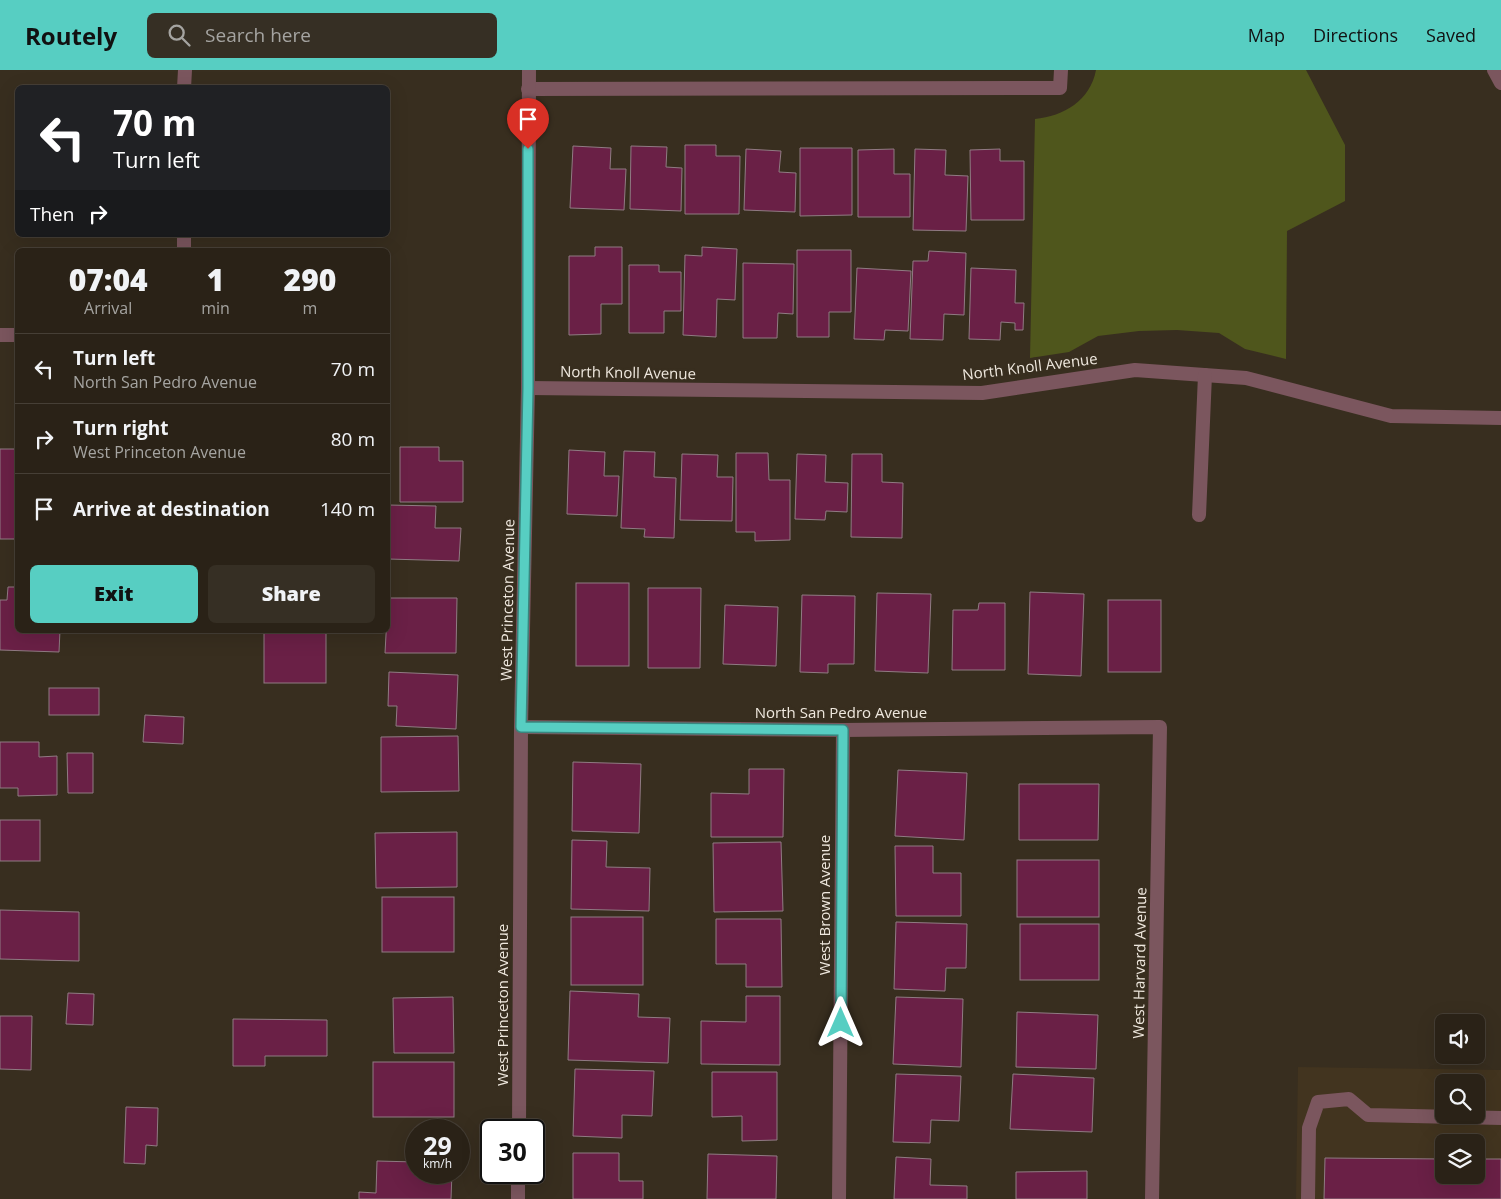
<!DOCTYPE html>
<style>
:root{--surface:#2a2217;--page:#362f24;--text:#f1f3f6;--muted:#a5a4a1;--line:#463f36;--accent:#57cec2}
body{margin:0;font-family:"Open Sans",sans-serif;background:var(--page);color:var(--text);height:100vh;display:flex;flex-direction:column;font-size:19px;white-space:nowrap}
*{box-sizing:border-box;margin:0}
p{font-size:16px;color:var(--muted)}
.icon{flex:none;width:28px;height:28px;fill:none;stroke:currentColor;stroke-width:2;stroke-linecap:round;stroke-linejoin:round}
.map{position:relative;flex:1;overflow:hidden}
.sheet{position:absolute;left:15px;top:178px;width:375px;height:385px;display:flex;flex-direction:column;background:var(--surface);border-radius:8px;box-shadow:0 5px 20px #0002,0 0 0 1px var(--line)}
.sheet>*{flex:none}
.banner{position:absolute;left:15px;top:15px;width:375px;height:152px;border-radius:8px;box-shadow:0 5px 20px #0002,0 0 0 1px var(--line);background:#202124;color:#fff;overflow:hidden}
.buttons{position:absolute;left:1435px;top:944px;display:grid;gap:10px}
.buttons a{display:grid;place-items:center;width:50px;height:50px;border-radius:8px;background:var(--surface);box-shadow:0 5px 20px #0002,0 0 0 1px var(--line);font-size:25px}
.speed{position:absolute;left:405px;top:1049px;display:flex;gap:10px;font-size:25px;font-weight:700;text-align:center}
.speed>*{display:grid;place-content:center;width:65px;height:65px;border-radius:50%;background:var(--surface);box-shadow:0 5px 20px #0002,0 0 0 1px var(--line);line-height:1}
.speed small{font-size:12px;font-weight:400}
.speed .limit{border:2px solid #111;border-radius:8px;background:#fff;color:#111}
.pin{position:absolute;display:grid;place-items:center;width:42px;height:42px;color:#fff;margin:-51px -21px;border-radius:50% 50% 50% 0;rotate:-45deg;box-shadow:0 0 5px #0007}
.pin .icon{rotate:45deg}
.me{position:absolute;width:55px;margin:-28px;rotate:0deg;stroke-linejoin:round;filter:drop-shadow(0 0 4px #0008)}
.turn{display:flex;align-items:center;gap:18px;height:105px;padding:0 15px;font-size:22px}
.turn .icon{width:65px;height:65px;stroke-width:2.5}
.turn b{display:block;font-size:35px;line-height:42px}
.then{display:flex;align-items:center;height:48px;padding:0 15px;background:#0003;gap:10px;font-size:19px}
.eta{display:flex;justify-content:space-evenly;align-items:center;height:85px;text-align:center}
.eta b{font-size:30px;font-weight:800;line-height:35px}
.primary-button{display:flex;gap:10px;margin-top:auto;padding:10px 15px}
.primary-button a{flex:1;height:58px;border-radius:8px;background:var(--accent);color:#111;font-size:20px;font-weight:800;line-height:58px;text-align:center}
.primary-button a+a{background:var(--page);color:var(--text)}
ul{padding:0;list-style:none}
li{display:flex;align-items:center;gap:15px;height:70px;padding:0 15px;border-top:1px solid var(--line)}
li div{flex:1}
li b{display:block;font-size:19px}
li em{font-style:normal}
header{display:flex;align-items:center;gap:30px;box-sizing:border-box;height:70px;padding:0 25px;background:var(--accent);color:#111}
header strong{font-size:24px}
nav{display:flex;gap:28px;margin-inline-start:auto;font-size:18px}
.search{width:350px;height:45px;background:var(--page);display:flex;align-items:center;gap:12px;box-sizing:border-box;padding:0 18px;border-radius:8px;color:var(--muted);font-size:19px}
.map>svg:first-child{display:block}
</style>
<header>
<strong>Routely</strong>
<div class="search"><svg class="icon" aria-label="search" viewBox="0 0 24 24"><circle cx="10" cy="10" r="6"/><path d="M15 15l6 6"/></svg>Search here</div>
<nav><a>Map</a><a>Directions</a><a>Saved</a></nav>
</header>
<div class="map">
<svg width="1501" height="1129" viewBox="0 0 1501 1129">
<rect width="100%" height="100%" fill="#382e1f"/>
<path fill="#42341f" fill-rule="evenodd" d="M1298 997 1501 1000V1129H1296ZM1444 1012H1476V1045H1444ZM1444 1072H1476V1105H1444Z"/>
<path fill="#4f561c" d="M1096 0H1306L1345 75V131L1287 161 1286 289 1245 279 1219 263 1177 260 1139 261 1098 266 1069 282 1030 288 1035 49C1064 46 1090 31 1096 0Z"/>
<g fill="#6a2046" stroke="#907b83">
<path d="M685 75H716V86H740L739 144H685Z"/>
<path d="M573 76 611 78 610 99H626L624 140 570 138Z"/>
<path d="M631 76 667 77 666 97 682 98 681 141 630 139Z"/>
<path d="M800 78H852V145L800 146Z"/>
<path d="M746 79 781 81 779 102 796 103 795 142 744 140Z"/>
<path d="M894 79V104H910V147H858V80Z"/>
<path d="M915 79 946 80 945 105 968 106 966 161 913 160Z"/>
<path d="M1000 79V91H1024V150H971L970 80Z"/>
<path d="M595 177H622V234H601V264L569 265V186H595Z"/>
<path d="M702 177 737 179 735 230 717 229 716 267 683 265 685 185 702 186Z"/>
<path d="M797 180H851V242H829V267H797Z"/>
<path d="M929 181 966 183 964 245 944 244 943 270 910 269 913 191H928Z"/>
<path d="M743 193 794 194 793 244 778 243 777 268H743Z"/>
<path d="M629 195H659V202H681V241H664V263H629Z"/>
<path d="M857 198 911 201 908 261 885 260 884 270 854 269Z"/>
<path d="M971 198 1016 200 1015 233H1024L1023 260H1015V253L1001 252 1000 270 969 269Z"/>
<path d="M400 377H439V391H463V432H400Z"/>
<rect x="0" y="379" width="18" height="90"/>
<path d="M569 380 605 382 604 406H619L617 446 567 444Z"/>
<path d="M624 381 655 382 654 407 676 408 674 468 644 467 645 459 621 458Z"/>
<path d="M736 383H768L769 410H790V470L755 471V462H736Z"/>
<path d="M682 384 718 385 717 407H733L732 451 680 450Z"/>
<path d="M797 384 826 385 825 412 848 413 847 442 826 441 825 450 795 449Z"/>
<path d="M852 384H882V412L903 413 902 468 851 467Z"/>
<path d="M388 435 436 436 435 458H461L459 491 388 489Z"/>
<rect x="576" y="513" width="53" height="83"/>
<path d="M8 517H18V560H60L59 582 0 580V530H7Z"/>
<path d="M648 518H701L700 598H648Z"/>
<path d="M1030 522 1084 524 1081 606 1028 604Z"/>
<path d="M877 523 931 524 928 603 875 601Z"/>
<path d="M802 525 855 526 854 594H828V603L800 602Z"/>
<path d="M388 528H457L456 583H385Z"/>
<rect x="1108" y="530" width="53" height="72"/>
<path d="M979 533H1005V600H952L953 540H978Z"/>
<path d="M725 535 778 537 776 596 723 594Z"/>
<rect x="264" y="560" width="62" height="53"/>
<path d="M389 602 458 605 456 659 396 656 397 636H388Z"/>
<rect x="49" y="618" width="50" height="27"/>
<path d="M145 645 184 647 183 674 143 672Z"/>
<path d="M458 666 459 721 381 722V667Z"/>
<path d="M0 672H39V687L57 686V725L18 726V718H0Z"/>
<path d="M67 683H93V723H68Z"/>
<path d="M573 692 641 694 639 763 572 761Z"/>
<path d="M749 699H784L783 767H711V723L749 724Z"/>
<path d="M898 700 967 703 964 770 895 766Z"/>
<path d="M1019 714H1099L1098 770H1019Z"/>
<rect x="0" y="750" width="40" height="41"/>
<path d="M457 762V817L376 818 375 763Z"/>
<path d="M572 770 607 771 606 797 650 798 649 841 571 839Z"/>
<path d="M781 772 783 841 714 842 713 773Z"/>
<path d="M895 776H933V803H961V846H896Z"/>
<rect x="1017" y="790" width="82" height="57"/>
<rect x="382" y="827" width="72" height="55"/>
<path d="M0 840 79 842V891L0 889Z"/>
<rect x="571" y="847" width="72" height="68"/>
<path d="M716 849H781L782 917H746V894H716Z"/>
<path d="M896 852 967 854 966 898H946L945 921 894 919Z"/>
<rect x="1020" y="854" width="79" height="56"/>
<path d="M570 921 639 924 638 947 670 948 668 993 568 990Z"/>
<path d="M68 923 94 924 93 955 66 954Z"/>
<path d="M746 926H780V995L701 994V951L746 952Z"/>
<path d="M453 927 454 983H394L393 928Z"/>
<path d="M896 927 963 929 961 997 893 994Z"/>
<path d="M1017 942 1098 945 1096 999 1016 997Z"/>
<path d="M0 946H32L31 1000 0 999Z"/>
<path d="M233 949 327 950V986H265V996H233Z"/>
<rect x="373" y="992" width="81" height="55"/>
<path d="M575 999 654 1001 652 1046 622 1045V1068L573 1066Z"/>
<path d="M712 1002H777V1070L742 1071V1046L712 1047Z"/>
<path d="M896 1004 961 1006 959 1051 931 1050 930 1073 893 1072Z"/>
<path d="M1013 1004 1094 1008 1092 1062 1010 1059Z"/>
<path d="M126 1037 158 1038 157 1076 146 1075 145 1094 124 1093Z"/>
<path d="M573 1083H619V1111H643V1129H573Z"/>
<path d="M708 1084 777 1086 776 1129H707Z"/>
<path d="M896 1087 931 1089 930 1115 967 1116V1129H894Z"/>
<path d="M1325 1088 1444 1089V1105H1476V1089H1501V1129H1324Z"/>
<path d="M377 1091 416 1092V1102H452L451 1129H359V1122L376 1123Z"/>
<path d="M1087 1101V1129H1016V1102Z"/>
</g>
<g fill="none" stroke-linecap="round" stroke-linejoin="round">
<path stroke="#7b565e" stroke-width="14" d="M1308 1129 1309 1058 1318 1032 1349 1029 1368 1045 1501 1048"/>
<g stroke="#7b565e" stroke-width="14">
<path d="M1494 0 1501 13"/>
<path d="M184 18 185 0"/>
<path d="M528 19 1060 18 1061 0"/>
<path d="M184 180V165"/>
<path d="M0 265H18"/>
<path d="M528 318 982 323 1135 300 1246 308 1391 346 1501 348"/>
<path d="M1199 445 1205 305"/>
<path d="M521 657 843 660 1160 657 1152 1129"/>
<path d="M519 1060 521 657 528 318 529 0"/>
<path d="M518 1129V1102"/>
<path d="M839 1129 843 660"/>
</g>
</g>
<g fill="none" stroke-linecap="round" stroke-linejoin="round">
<defs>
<path id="route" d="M528 79V318L521 657 843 660 841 953"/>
</defs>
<use href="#route" stroke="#39867e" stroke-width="12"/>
<use href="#route" stroke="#57cec2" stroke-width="9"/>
</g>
<g text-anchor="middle" stroke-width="5" stroke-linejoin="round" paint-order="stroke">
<g font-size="15" fill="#efe8de" stroke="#382e1f">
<text transform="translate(1030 297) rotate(-7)" y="5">North Knoll Avenue</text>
<text transform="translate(628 303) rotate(1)" y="5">North Knoll Avenue</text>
<text transform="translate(508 530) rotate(-89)" y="5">West Princeton Avenue</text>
<text x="841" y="648">North San Pedro Avenue</text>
<text transform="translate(825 835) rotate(-90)" y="5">West Brown Avenue</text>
<text transform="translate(1140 893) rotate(-89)" y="5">West Harvard Avenue</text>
<text transform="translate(503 935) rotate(-90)" y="5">West Princeton Avenue</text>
</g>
</g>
</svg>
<div class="buttons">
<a><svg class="icon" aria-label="sound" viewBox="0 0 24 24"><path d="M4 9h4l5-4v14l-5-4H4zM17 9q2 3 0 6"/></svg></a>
<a><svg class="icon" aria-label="search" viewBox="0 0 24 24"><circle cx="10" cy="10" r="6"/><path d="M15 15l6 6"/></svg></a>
<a><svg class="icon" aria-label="layers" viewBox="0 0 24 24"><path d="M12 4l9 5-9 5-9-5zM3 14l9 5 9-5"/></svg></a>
</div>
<div class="speed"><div>29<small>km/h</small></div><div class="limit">30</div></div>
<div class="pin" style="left:528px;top:79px;background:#d93025"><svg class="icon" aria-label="arrive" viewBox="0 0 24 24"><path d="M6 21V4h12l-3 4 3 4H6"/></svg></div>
<svg class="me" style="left:841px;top:953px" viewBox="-20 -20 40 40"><path d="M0-17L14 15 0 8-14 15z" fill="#57cec2" stroke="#fff" stroke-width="4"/></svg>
<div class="banner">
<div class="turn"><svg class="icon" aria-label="left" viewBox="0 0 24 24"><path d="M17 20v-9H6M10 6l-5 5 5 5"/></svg><div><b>70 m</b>Turn left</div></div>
<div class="then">Then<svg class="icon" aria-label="right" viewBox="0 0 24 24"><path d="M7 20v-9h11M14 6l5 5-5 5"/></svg></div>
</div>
<section class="sheet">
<div class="eta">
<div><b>07:04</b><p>Arrival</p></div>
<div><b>1</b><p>min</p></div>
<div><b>290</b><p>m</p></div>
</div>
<ul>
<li><svg class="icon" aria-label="left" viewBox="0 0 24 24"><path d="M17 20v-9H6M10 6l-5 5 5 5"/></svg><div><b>Turn left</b><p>North San Pedro Avenue</p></div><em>70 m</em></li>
<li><svg class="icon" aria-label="right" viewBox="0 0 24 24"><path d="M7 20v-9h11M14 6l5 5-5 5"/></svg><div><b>Turn right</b><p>West Princeton Avenue</p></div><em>80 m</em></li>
<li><svg class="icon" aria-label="arrive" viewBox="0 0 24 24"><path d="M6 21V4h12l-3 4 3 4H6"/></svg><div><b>Arrive at destination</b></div><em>140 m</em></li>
</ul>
<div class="primary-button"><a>Exit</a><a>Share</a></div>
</section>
</div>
